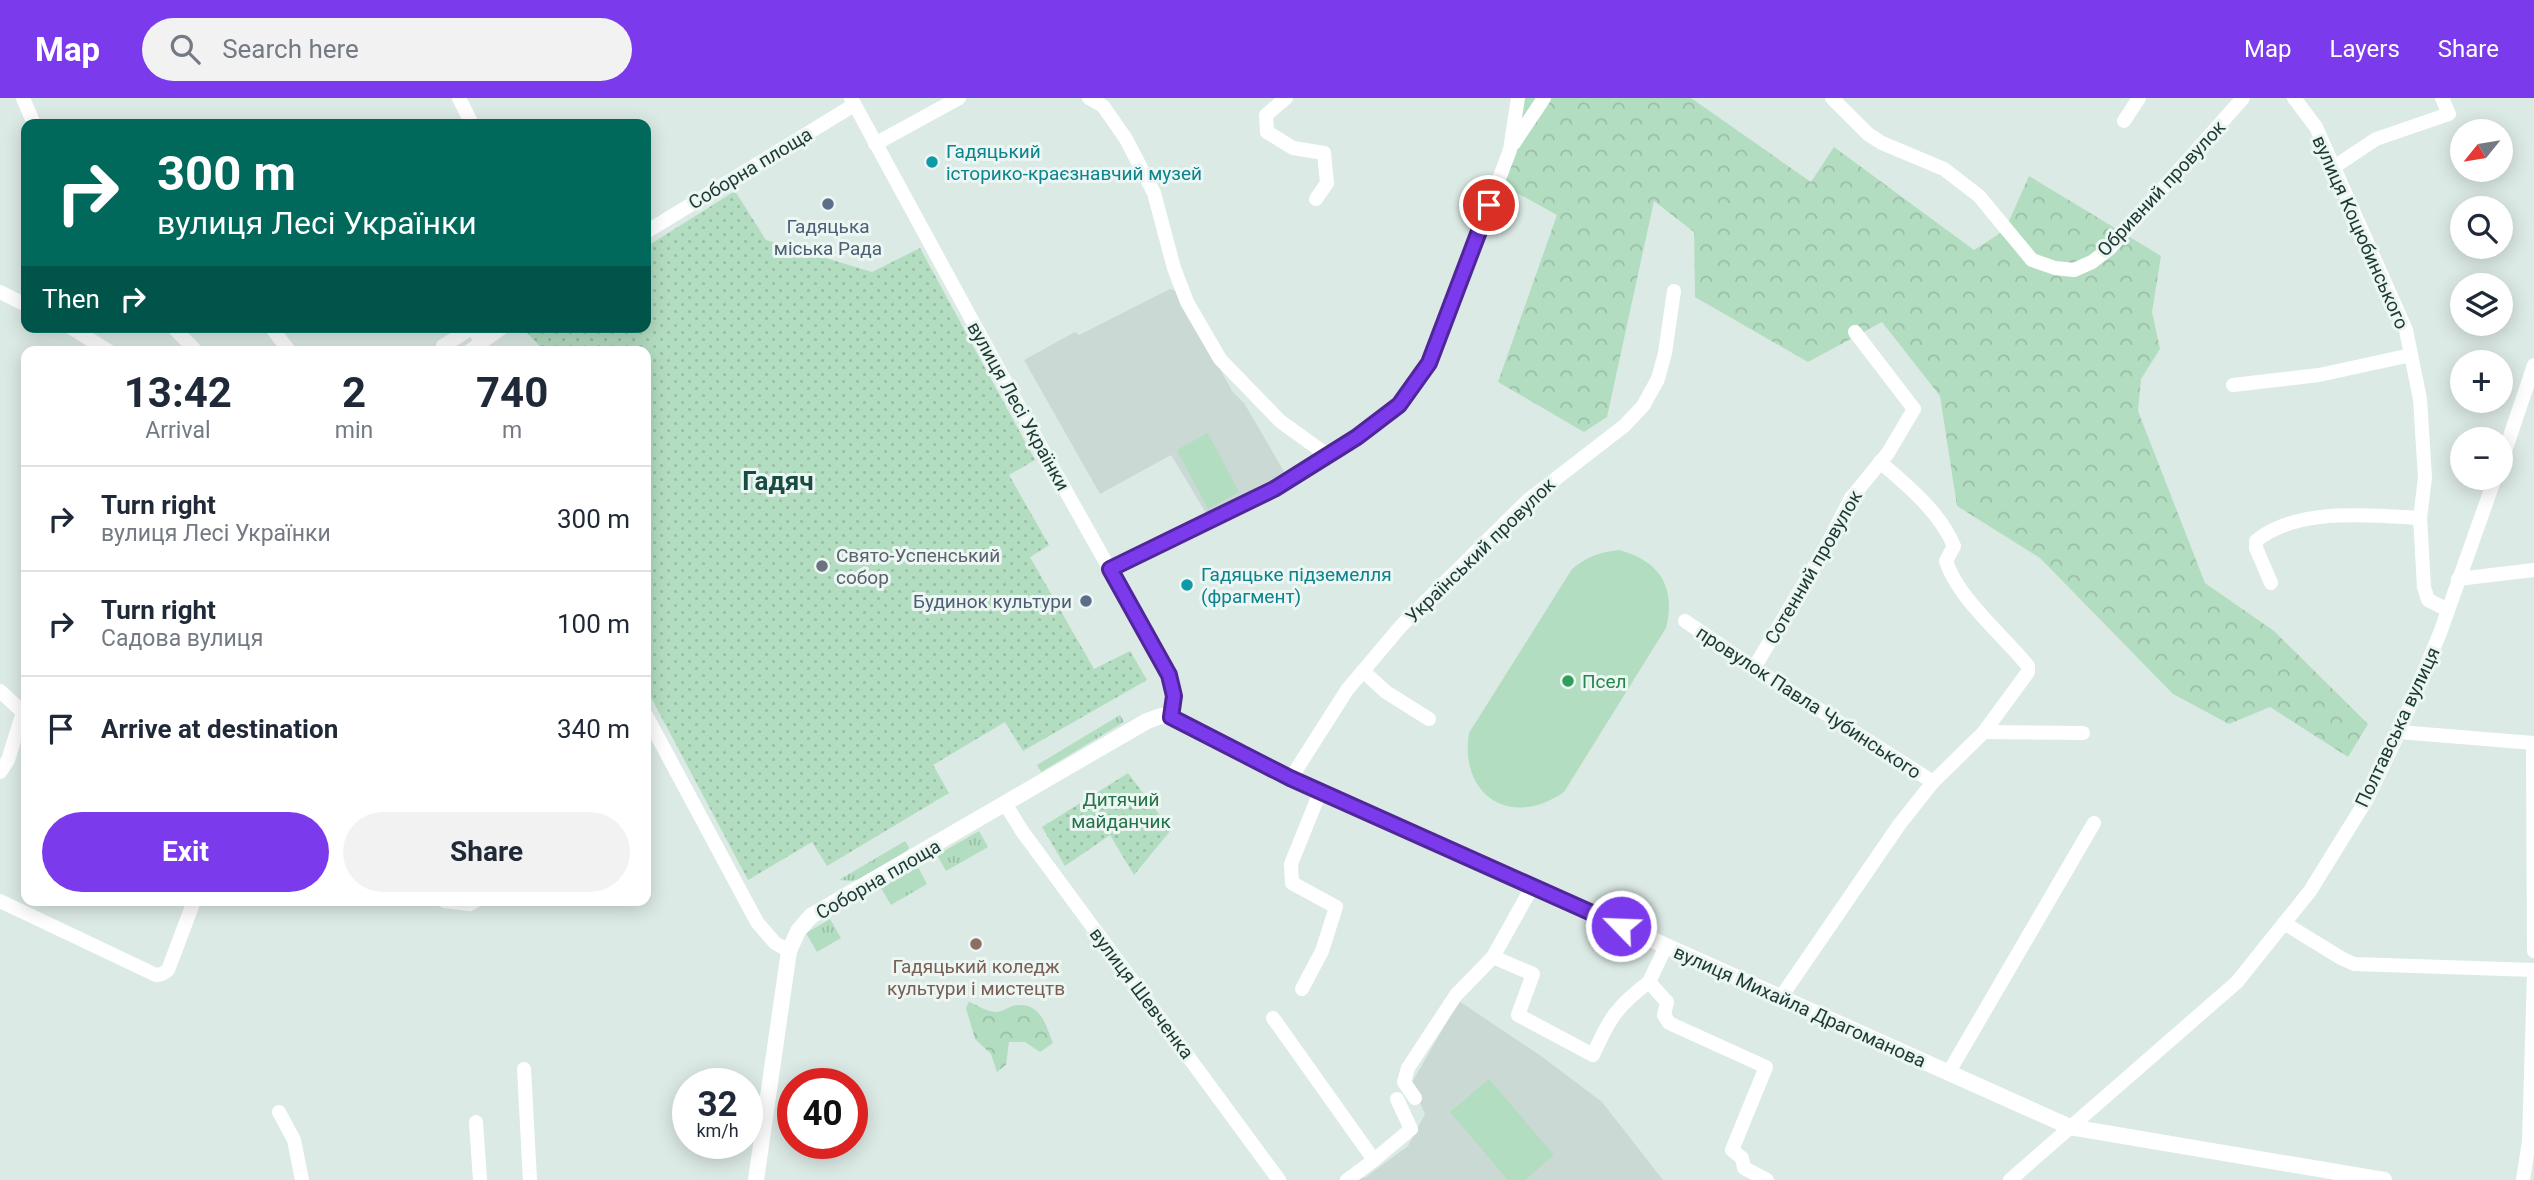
<!DOCTYPE html>
<meta charset="utf-8">
<style>
:root{--surface:#fff;--page:#f2f2f3;--text:#1f2937;--muted:#747a83;--line:#e0e1e3;--accent:#7c3aed}
body{margin:0;font-family:Roboto,sans-serif;background:var(--page);color:var(--text);height:100vh;display:flex;flex-direction:column;font-size:26px;white-space:nowrap}
*{box-sizing:border-box;margin:0}
p{font-size:23px;color:var(--muted)}
.icon{flex:none;width:38px;height:38px;fill:none;stroke:currentColor;stroke-width:2;stroke-linecap:round;stroke-linejoin:round}
.map{position:relative;flex:1;overflow:hidden}
.side{position:absolute;left:21px;top:248px;width:630px;height:560px;display:flex;flex-direction:column;background:var(--surface);border-radius:14px;box-shadow:0 4px 18px #0003}
.side>*{flex:none}
.top-card{position:absolute;left:21px;top:21px;width:630px;height:214px;border-radius:14px;box-shadow:0 4px 18px #0003;background:#00695c;color:#fff;overflow:hidden}
.needle{width:46px;rotate:240deg}
.tools{position:absolute;left:2450px;top:21px;display:grid;gap:14px}
.tools a{display:grid;place-items:center;width:63px;height:63px;border-radius:50%;background:var(--surface);box-shadow:0 4px 18px #0003;font-size:35px}
.speed{position:absolute;left:672px;top:970px;display:flex;gap:14px;font-size:35px;font-weight:700;text-align:center}
.speed>*{display:grid;place-content:center;width:91px;height:91px;border-radius:50%;background:var(--surface);box-shadow:0 4px 18px #0003;line-height:1}
.speed small{font-size:18px;font-weight:400}
.speed .limit{border:10px solid #d22;background:#fff;color:#111}
.pin{position:absolute;display:grid;place-items:center;width:60px;height:60px;color:#fff;margin:-30px;border:4px solid #fff;border-radius:50%;box-shadow:0 2px 7px #0007}
.me{position:absolute;width:77px;margin:-38px;rotate:294deg;stroke-linejoin:round;filter:drop-shadow(0 0 5px #0008)}
.turn{display:flex;align-items:center;gap:24px;height:147px;padding:0 21px;font-size:32px}
.turn .icon{width:91px;height:91px;stroke-width:2.5}
.turn b{display:block;font-size:49px;line-height:60px}
.then{display:flex;align-items:center;height:66px;padding:0 21px;background:#0003;gap:14px;font-size:26px}
.eta{display:flex;justify-content:space-evenly;align-items:center;height:119px;text-align:center}
.eta b{font-size:42px;font-weight:700;line-height:49px}
.button{display:flex;gap:14px;margin-top:auto;padding:14px 21px}
.button a{flex:1;height:80px;border-radius:42px;background:var(--accent);color:#fff;font-size:28px;font-weight:700;line-height:80px;text-align:center}
.button a+a{background:var(--page);color:var(--text)}
ul{padding:0;list-style:none}
li{display:flex;align-items:center;gap:21px;height:105px;padding:0 21px;border-top:2px solid var(--line)}
li div{flex:1}
li b{display:block;font-size:26px}
li em{font-style:normal}
header{display:flex;align-items:center;gap:42px;box-sizing:border-box;height:98px;padding:0 35px;background:var(--accent);color:#fff}
header strong{font-size:33px}
nav{display:flex;gap:38px;margin-inline-start:auto;font-size:24px}
.search{width:490px;height:63px;background:var(--page);display:flex;align-items:center;gap:18px;box-sizing:border-box;padding:0 24px;border-radius:38px;color:var(--muted);font-size:26px}
.map>svg:first-child{display:block}
</style>
<header>
<strong>Map</strong>
<div class="search"><svg class="icon" aria-label="search" viewBox="0 0 24 24"><circle cx="10" cy="10" r="6"/><path d="M15 15l6 6"/></svg>Search here</div>
<nav><a>Map</a><a>Layers</a><a>Share</a></nav>
</header>
<div class="map">
<svg width="2534" height="1082" viewBox="0 0 2534 1082">
<defs>
<pattern id="grass-tufts" width="24" height="20" patternUnits="userSpaceOnUse" patternTransform="scale(1.75)"><rect width="24" height="20" fill="#b3ddc1"/><path d="M3 7l-1-3M5 7V3M7 7l1-3M15 17l-1-3M17 17v-4M19 17l1-3" fill="none" stroke="#9abea6"/></pattern>
<pattern id="forest-crowns" width="20" height="18" patternUnits="userSpaceOnUse" patternTransform="scale(1.75)"><rect width="20" height="18" fill="#b3ddc1"/><path d="M2 6a3 3 0 1 1 6 0M12 15a3 3 0 1 1 6 0" fill="none" stroke="#9abea6"/></pattern>
<pattern id="park-dots" width="8" height="8" patternUnits="userSpaceOnUse" patternTransform="scale(1.75)"><rect width="8" height="8" fill="#b3ddc1"/><path d="M2 2h.1M6 6h.1" fill="none" stroke="#9abea6" stroke-width="1.8" stroke-linecap="round"/></pattern>
</defs>
<rect width="100%" height="100%" fill="#dceae5"/>
<g fill="#cad9d4">
<path d="M1170 191 1179 194 1232 293 1244 305 1285 375 1206 415 1171 357 1100 396 1024 262 1075 234 1079 237Z"/>
<path d="M1459 903 1541 958 1602 1004 1663 1082H1356L1366 1079 1408 1048 1425 1016 1411 986Z"/>
</g>
<g fill="url(#grass-tufts)">
<path d="M1120 617 1124 624 1041 674 1037 667Z"/>
<path d="M979 733 988 749 946 773 937 757Z"/>
<path d="M905 743 909 749 907 754 860 781 852 783 839 782Z"/>
<path d="M918 769 927 786 891 807 881 790Z"/>
<path d="M830 821 841 840 817 854 806 835Z"/>
</g>
<g fill="url(#forest-crowns)">
<path d="M1517 0H1691L1811 84 1834 49 1974 152 2005 132 2029 78 2161 158 2152 214 2160 251 2141 281 2138 313 2205 485 2274 533 2368 626 2348 659 2270 609 2229 626 2173 596 2040 460 1957 408 1940 298 1882 224 1808 264 1695 199 1694 134 1654 103 1607 319 1584 334 1498 284 1557 117 1497 84Z"/>
<path d="M969 904C977 907 988 914 996 914 1003 914 1011 907 1018 907 1041 905 1046 928 1053 945L1040 954 1025 944H1009L1006 967 997 974 991 956 975 941 966 910Z"/>
</g>
<g fill="url(#park-dots)">
<path d="M735 93 766 142 872 174 920 150 1035 362 1009 377 1049 447 1030 459 1094 571 1130 553 1147 582 1023 653 1005 624 933 667 949 695 827 768 812 744 748 782 646 590V458L650 456 646 446V254H546L521 229H646V149Z"/>
<path d="M1128 675 1171 732 1134 777 1110 737 1065 768 1042 729Z"/>
</g>
<g fill="#b3ddc1">
<path d="M1208 335 1239 394 1208 411 1177 352Z"/>
<path d="M1619 452C1660 463 1676 489 1666 530L1564 694C1511 731 1459 698 1469 635L1572 471C1587 459 1599 454 1619 452Z"/>
<path d="M1489 981 1554 1057 1525 1082H1508L1450 1014Z"/>
</g>
<g fill="none" stroke-linecap="round" stroke-linejoin="round">
<g stroke="#fff" stroke-width="14">
<path d="M23 0 34 26"/>
<path d="M459 0 472 26"/>
<path d="M851 0 1035 338 1169 577 1174 598 1171 619"/>
<path d="M1089 0 1103 8 1126 41 1154 95 1174 170 1187 204 1220 261 1280 323 1327 357"/>
<path d="M1286 0 1266 17 1267 34 1293 50 1324 55 1327 85 1316 101"/>
<path d="M1832 0 1868 36 1882 45 1944 71 1979 98 2032 162 2055 170 2074 172 2092 164 2109 151 2243 0"/>
<path d="M2294 0 2316 29 2406 232 2420 301 2425 380 2420 420 2424 489 2428 502 2448 512"/>
<path d="M2124 23 2139 0"/>
<path d="M1514 45 1544 0"/>
<path d="M875 46 959 0"/>
<path d="M2334 69 2376 41 2449 16 2442 0"/>
<path d="M646 134 854 7"/>
<path d="M0 194 26 207"/>
<path d="M70 229 110 254"/>
<path d="M173 229 197 254"/>
<path d="M271 229 290 254"/>
<path d="M444 254 443 248 473 229 481 244"/>
<path d="M468 254 503 229"/>
<path d="M2233 287 2319 277 2411 257"/>
<path d="M2501 365 2534 267"/>
<path d="M1110 471 1274 391 1357 339 1399 307 1429 266 1510 52 1518 0"/>
<path d="M2458 481 2534 472"/>
<path d="M2271 485 2256 450V443C2297 409 2371 417 2420 420"/>
<path d="M1685 523 1754 570 1933 684"/>
<path d="M1754 570 1827 447 1851 400 1888 355 1914 311 1855 234"/>
<path d="M1363 573 1386 594 1429 621"/>
<path d="M0 593 26 617"/>
<path d="M646 617 757 824 775 845 789 853"/>
<path d="M1984 634 2083 635"/>
<path d="M2399 634 2534 645"/>
<path d="M2533 645 2534 853"/>
<path d="M0 674 8 662 23 614"/>
<path d="M1291 680 1347 592 1401 528 1527 403 1624 328 1643 308 1658 281 1665 255 1674 193"/>
<path d="M1006 707 1022 733 1279 1082"/>
<path d="M1532 789 1493 859 1533 876 1518 917 1593 957C1609 921 1617 908 1649 884"/>
<path d="M0 803 156 877 162 876 168 872 194 803"/>
<path d="M444 803 470 806 475 803"/>
<path d="M2284 825 2341 860 2354 866 2534 872"/>
<path d="M1666 848 1649 884 1667 904 1664 917 1669 925 1766 969 1732 1052 1742 1060 1744 1070 1767 1082"/>
<path d="M1302 891 1322 853 1336 809 1292 785 1291 766 1320 694"/>
<path d="M1781 899 1899 727 1933 684 1984 634 2028 574V568L2022 561C1998 533 1957 498 1946 463L1954 448C1939 413 1908 388 1880 364"/>
<path d="M1273 920 1374 1062 1347 1082"/>
<path d="M524 971 530 1082"/>
<path d="M1949 974 2094 725"/>
<path d="M1415 1000 1404 984 1408 970 1456 897 1493 859"/>
<path d="M279 1014 294 1042 302 1082"/>
<path d="M476 1024 480 1082"/>
<path d="M1374 1062 1411 1031 1397 1001"/>
<path d="M2010 1082 2237 884 2310 793 2367 701 2399 634 2440 535 2495 380"/>
<path d="M2523 1082 2529 1043 2534 877"/>
</g>
<path stroke="#fff" stroke-width="16" d="M756 1082 789 853 798 833 811 818 1147 623 1161 618 1171 619 1291 680 2070 1029 2384 1082"/>
</g>
<g fill="none" stroke-linecap="round" stroke-linejoin="round">
<defs>
<path id="route" d="M1489 107 1429 265 1399 307 1357 339 1274 391 1110 471 1169 577 1174 598 1171 619 1290 680 1621 828"/>
</defs>
<use href="#route" stroke="#51269a" stroke-width="18"/>
<use href="#route" stroke="#7c3aed" stroke-width="12"/>
</g>
<g fill="#0f9aa8" stroke="#ecf6f2" stroke-width="2.5">
<circle cx="932" cy="64" r="7"/>
<circle cx="1187" cy="487" r="7"/>
</g>
<g fill="#5c6f8a" stroke="#ecf6f2" stroke-width="2.5">
<circle cx="828" cy="106" r="7"/>
<circle cx="1086" cy="503" r="7"/>
</g>
<circle fill="#6b7280" stroke="#ecf6f2" stroke-width="2.5" cx="822" cy="468" r="7"/>
<circle fill="#2e9e5b" stroke="#ecf6f2" stroke-width="2.5" cx="1568" cy="583" r="7"/>
<circle fill="#8d6e63" stroke="#ecf6f2" stroke-width="2.5" cx="976" cy="846" r="7"/>
<g text-anchor="middle" stroke-width="6" stroke-linejoin="round" paint-order="stroke">
<g font-size="19" fill="#0d838f" stroke="#ecf6f2" text-anchor="start">
<text x="946" y="60">Гадяцький<tspan x="946" dy="22">історико-краєзнавчий музей</tspan></text>
<text x="1201" y="483">Гадяцьке підземелля<tspan x="1201" dy="22">(фрагмент)</tspan></text>
</g>
<g font-size="19" fill="#1d3934" stroke="#ecf6f2">
<text transform="translate(750 70) rotate(-31)" y="7">Соборна площа</text>
<text transform="translate(2161 90) rotate(-47)" y="7">Обривний провулок</text>
<text transform="translate(2361 134) rotate(66)" y="7">вулиця Коцюбинського</text>
<text transform="translate(1019 308) rotate(61)" y="7">вулиця Лесі Українки</text>
<text transform="translate(1480 452) rotate(-44)" y="7">Український провулок</text>
<text transform="translate(1813 469) rotate(-60)" y="7">Сотенний провулок</text>
<text transform="translate(1809 604) rotate(33)" y="7">провулок Павла Чубинського</text>
<text transform="translate(2397 629) rotate(-65)" y="7">Полтавська вулиця</text>
<text transform="translate(878 781) rotate(-30)" y="7">Соборна площа</text>
<text transform="translate(1142 895) rotate(53)" y="7">вулиця Шевченка</text>
<text transform="translate(1800 908) rotate(24)" y="7">вулиця Михайла Драгоманова</text>
</g>
<g font-size="19" fill="#4e5e75" stroke="#ecf6f2">
<text x="828" y="135">Гадяцька<tspan x="828" dy="22">міська Рада</tspan></text>
<text x="1072" y="510" text-anchor="end">Будинок культури</text>
</g>
<g font-size="19" fill="#5b616d" stroke="#ecf6f2" text-anchor="start">
<text x="836" y="464">Свято-Успенський<tspan x="836" dy="22">собор</tspan></text>
</g>
<g font-size="19" fill="#27864d" stroke="#ecf6f2" text-anchor="start">
<text x="1582" y="590">Псел</text>
</g>
<g font-size="19" fill="#257349" stroke="#ecf6f2">
<text x="1121" y="708">Дитячий<tspan x="1121" dy="22">майданчик</tspan></text>
</g>
<g font-size="19" fill="#785e54" stroke="#ecf6f2">
<text x="976" y="875">Гадяцький коледж<tspan x="976" dy="22">культури і мистецтв</tspan></text>
</g>
<g font-size="26" font-weight="bold" fill="#194c43" stroke="#ecf6f2">
<text x="778" y="392">Гадяч</text>
</g>
</g>
</svg>
<div class="tools">
<a><svg class="needle" viewBox="-14 -14 28 28"><path d="M0-13l5 13h-10z" fill="#e53935"/><path d="M0 13l5-13h-10z" fill="#747a83"/></svg></a>
<a><svg class="icon" aria-label="search" viewBox="0 0 24 24"><circle cx="10" cy="10" r="6"/><path d="M15 15l6 6"/></svg></a>
<a><svg class="icon" aria-label="layers" viewBox="0 0 24 24"><path d="M12 4l9 5-9 5-9-5zM3 14l9 5 9-5"/></svg></a>
<a>+</a>
<a>−</a>
</div>
<div class="speed"><div>32<small>km/h</small></div><div class="limit">40</div></div>
<div class="pin" style="left:1489px;top:107px;background:#d93025"><svg class="icon" aria-label="arrive" viewBox="0 0 24 24"><path d="M6 21V4h12l-3 4 3 4H6"/></svg></div>
<svg class="me" style="left:1621px;top:828px" viewBox="-20 -20 40 40"><circle r="17" fill="#7c3aed" stroke="#fff" stroke-width="3"/><path d="M0-11L8 9 0 5-8 9z" fill="#fff"/></svg>
<div class="top-card">
<div class="turn"><svg class="icon" aria-label="right" viewBox="0 0 24 24"><path d="M7 20v-9h11M14 6l5 5-5 5"/></svg><div><b>300 m</b>вулиця Лесі Українки</div></div>
<div class="then">Then<svg class="icon" aria-label="right" viewBox="0 0 24 24"><path d="M7 20v-9h11M14 6l5 5-5 5"/></svg></div>
</div>
<section class="side">
<div class="eta">
<div><b>13:42</b><p>Arrival</p></div>
<div><b>2</b><p>min</p></div>
<div><b>740</b><p>m</p></div>
</div>
<ul>
<li><svg class="icon" aria-label="right" viewBox="0 0 24 24"><path d="M7 20v-9h11M14 6l5 5-5 5"/></svg><div><b>Turn right</b><p>вулиця Лесі Українки</p></div><em>300 m</em></li>
<li><svg class="icon" aria-label="right" viewBox="0 0 24 24"><path d="M7 20v-9h11M14 6l5 5-5 5"/></svg><div><b>Turn right</b><p>Садова вулиця</p></div><em>100 m</em></li>
<li><svg class="icon" aria-label="arrive" viewBox="0 0 24 24"><path d="M6 21V4h12l-3 4 3 4H6"/></svg><div><b>Arrive at destination</b></div><em>340 m</em></li>
</ul>
<div class="button"><a>Exit</a><a>Share</a></div>
</section>
</div>
